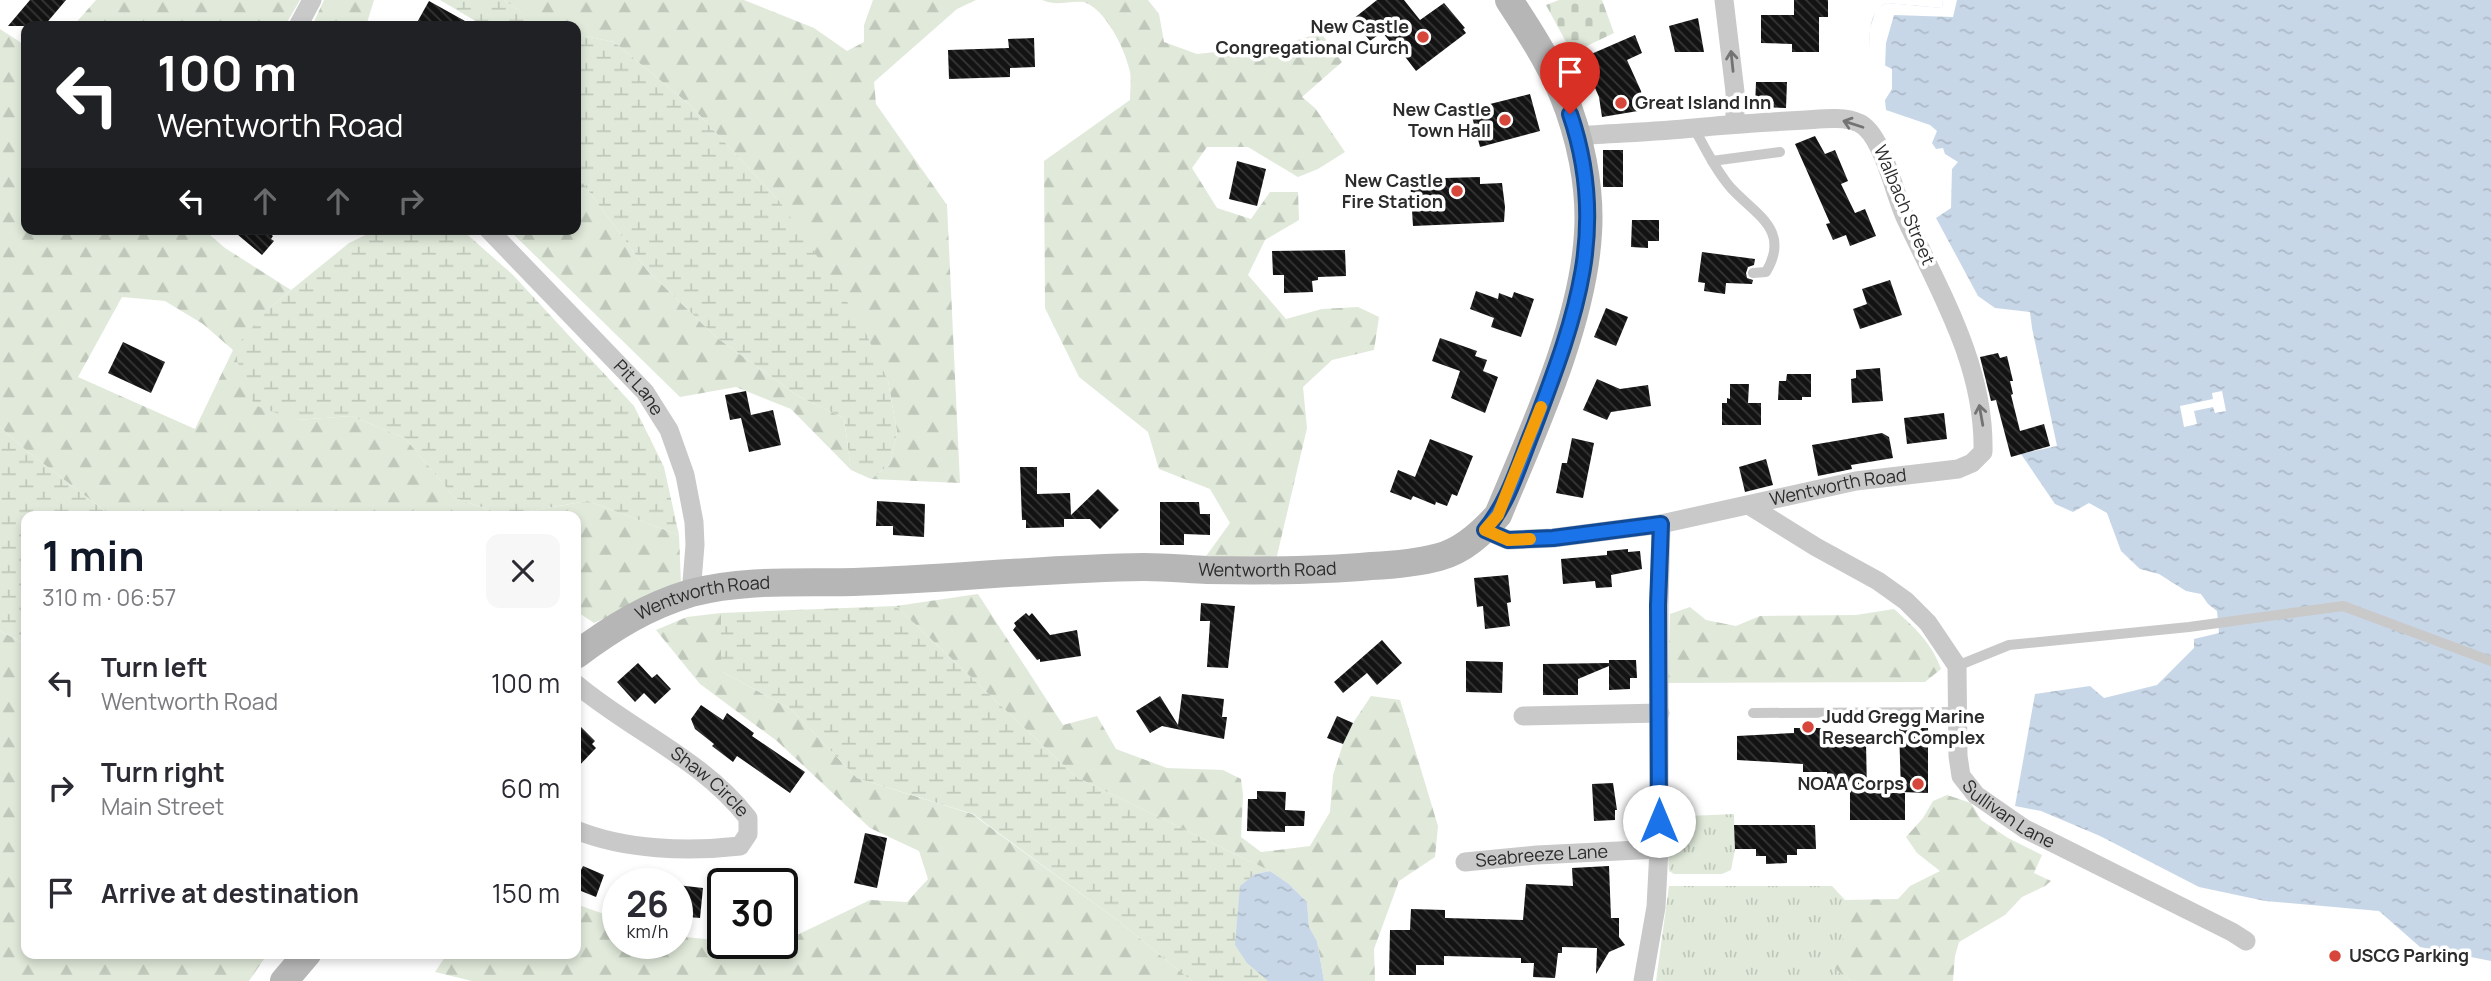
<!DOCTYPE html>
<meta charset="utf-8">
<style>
:root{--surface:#fff;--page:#f7f7f7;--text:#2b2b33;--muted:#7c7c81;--accent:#111827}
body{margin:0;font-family:Manrope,sans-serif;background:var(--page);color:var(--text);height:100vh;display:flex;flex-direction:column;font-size:26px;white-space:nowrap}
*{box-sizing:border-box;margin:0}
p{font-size:23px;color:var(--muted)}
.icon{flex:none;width:38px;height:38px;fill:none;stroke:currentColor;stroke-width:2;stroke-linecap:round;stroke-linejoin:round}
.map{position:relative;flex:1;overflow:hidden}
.details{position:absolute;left:21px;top:511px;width:560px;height:448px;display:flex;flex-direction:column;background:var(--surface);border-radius:14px;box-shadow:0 4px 10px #0003}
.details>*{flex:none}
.hud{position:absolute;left:21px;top:21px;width:560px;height:214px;border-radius:14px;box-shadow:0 4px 10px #0003;background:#202124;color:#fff;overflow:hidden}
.speed{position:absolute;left:602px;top:868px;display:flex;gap:14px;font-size:35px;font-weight:700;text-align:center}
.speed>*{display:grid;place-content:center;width:91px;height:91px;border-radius:50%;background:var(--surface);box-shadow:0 4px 10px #0003;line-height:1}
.speed small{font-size:18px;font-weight:400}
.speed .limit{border:4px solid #111;border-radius:10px;background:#fff;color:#111}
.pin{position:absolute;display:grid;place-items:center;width:60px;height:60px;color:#fff;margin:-72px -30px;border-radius:50% 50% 50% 0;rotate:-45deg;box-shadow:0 0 7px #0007}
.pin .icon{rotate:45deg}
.me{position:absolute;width:77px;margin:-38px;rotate:0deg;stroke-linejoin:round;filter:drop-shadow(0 0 5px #0008)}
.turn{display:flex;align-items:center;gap:24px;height:147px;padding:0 21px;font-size:32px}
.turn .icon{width:91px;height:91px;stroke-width:2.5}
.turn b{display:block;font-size:49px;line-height:60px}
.lanes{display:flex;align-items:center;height:66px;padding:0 21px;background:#0003;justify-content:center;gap:35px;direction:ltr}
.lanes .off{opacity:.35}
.round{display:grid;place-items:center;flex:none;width:74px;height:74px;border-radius:14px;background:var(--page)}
.overview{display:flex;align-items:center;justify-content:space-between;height:119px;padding:0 21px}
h1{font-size:42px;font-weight:700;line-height:52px;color:var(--accent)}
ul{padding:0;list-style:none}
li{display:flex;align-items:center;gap:21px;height:105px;padding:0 21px}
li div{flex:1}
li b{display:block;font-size:26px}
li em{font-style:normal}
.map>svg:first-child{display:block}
</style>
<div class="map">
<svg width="2491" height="981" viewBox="0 0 2491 981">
<defs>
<pattern id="grass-tufts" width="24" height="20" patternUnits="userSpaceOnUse" patternTransform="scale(1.75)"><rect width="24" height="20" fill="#e0e9da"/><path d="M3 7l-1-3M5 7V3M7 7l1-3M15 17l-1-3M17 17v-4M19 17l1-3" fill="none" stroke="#c0c8bb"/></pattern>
<pattern id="forest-firs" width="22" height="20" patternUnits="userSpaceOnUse" patternTransform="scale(1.75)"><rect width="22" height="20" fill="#e0e9da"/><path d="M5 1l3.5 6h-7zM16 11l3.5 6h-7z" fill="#c0c8bb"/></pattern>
<pattern id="wetland-marsh" width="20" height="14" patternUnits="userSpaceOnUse" patternTransform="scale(1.75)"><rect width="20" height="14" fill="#e0e9da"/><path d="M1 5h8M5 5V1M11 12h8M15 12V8" fill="none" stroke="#c0c8bb"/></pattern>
<pattern id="cemetery-stones" width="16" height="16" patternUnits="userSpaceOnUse" patternTransform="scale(1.75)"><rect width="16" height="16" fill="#e0e9da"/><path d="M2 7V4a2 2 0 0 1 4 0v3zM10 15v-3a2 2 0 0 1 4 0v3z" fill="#c0c8bb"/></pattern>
<pattern id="water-ripples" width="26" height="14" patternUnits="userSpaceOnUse" patternTransform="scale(1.75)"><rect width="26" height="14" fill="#c8d7e8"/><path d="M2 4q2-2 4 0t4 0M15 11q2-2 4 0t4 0" fill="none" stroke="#acb9c7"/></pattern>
<pattern id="building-back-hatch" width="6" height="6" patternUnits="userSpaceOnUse" patternTransform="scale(1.75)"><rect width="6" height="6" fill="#131313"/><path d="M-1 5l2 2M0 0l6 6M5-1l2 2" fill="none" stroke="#363636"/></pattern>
</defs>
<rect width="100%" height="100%" fill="#fff"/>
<g fill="url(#grass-tufts)">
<path d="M1734 814 1735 849 1731 870 1722 874H1674L1669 871 1666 817Z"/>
<path d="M1669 886H1832L1845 900V936L1833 967 1850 981H1656Z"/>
</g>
<g fill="url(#forest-firs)" fill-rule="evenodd">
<path d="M96 0H300L285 26H73Z"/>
<path d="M324 0H374L366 26H312Z"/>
<path d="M504 0H744L814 28 847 51 864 42V25L873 0H976L957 9 874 82 876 104 947 205 960 483 871 479 890 464 897 432 888 381 780 202 691 106 614 42 576 34V26H542Z"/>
<path d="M1042 0H1148L1159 14 1164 42 1197 54 1243 49 1264 50 1321 33 1342 62 1302 97 1315 108 1345 152 1318 169 1298 177 1248 147H1207L1192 168 1217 208 1251 219 1270 192H1298L1299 220 1265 240 1248 275 1286 319 1322 309 1358 307 1379 317 1374 350 1332 360 1303 387 1307 428 1276 560 1204 559 1230 523 1210 489 1159 469 1148 432 1079 377 1045 308 1044 161 1130 100C1130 90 1132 77 1129 68 1124 47 1105 9 1084 2 1068 0 1059 7 1042 0Z"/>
<path d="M0 29 20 42 26 51V229H203L225 248 291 290 269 308 296 420 351 416 405 438 455 498 505 515 588 501 679 535 681 584 594 623 576 611V516H140L134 512 110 515 28 452 0 427ZM122 297 165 301 203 324 233 350 195 429 78 377Z"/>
<path d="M576 174 647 270 716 337 798 396 844 418 851 470 791 409 736 387 680 397 508 229H576Z"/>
<path d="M978 594 1063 725 1097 716 1116 749 1167 768 1223 770 1241 779 1243 795 1241 837 1261 852 1310 846 1330 812 1333 775 1343 744 1353 723 1371 696 1400 700 1438 826 1435 857 1399 881 1374 949 1375 981H1324L1317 941 1309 927 1307 902 1289 884 1270 871 1076 777 896 606Z"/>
<path d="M1690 607 1706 620 1736 626 1760 616 1856 615 1894 609C1914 627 1932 643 1941 669L1925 682 1668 683 1670 614Z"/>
<path d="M721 613V671L792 710 857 778 972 814 1117 920 1192 981H472L435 972 447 954H576V904L618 919V943H677V936L723 941V943L772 947 870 900 907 902 928 879 919 851 870 828 777 741 700 684 656 630 687 617Z"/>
<path d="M0 631 26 644V954H262L264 959 249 981H0Z"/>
<path d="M1947 795 1971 803 1981 820 2008 838 2042 855 2034 873 2051 881 2045 886 2022 897 2005 915 1959 942 1955 956 1953 981H1850L1833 967 1832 955 1845 936V900L1898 899 1910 886 1940 871 1917 853 1906 837 1923 818 1933 801Z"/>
</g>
<g fill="url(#wetland-marsh)">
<path d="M440 0H504L543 26H484Z"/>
<path d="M576 34 614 42 691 106 780 202 817 256 861 323 888 381 897 432 890 464 871 479 851 470 844 418 798 396 716 337 647 270 576 174Z"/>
<path d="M378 229H461L513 275 634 406 664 467 679 535 588 501 505 515 455 498 405 438 351 416 296 420 254 405 233 350 269 308 349 243Z"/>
<path d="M0 427 28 452 110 515 134 512 140 516H26V644L0 631Z"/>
<path d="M896 606 1076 777 1270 871 1255 874 1268 981H1192L1117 920 973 814 857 778 792 710 721 671V613Z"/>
</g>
<path fill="url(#cemetery-stones)" d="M1559 0H1602L1614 33 1572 53 1546 5Z"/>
<g fill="url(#water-ripples)">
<path d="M1943 0H2491V961L2420 947 2379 911 2265 901 2199 887 2100 836 2041 811 2015 806 2035 694 2090 686 2104 698 2157 685 2194 648V639L2219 633 2217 611 2208 604 2201 594 2186 591 2159 574 2140 569 2121 551 2107 513 2089 503 2073 512 2055 504 2021 454 2057 446 2032 328 2030 312 1995 308 1978 296 1936 218 1951 208 1952 169 1958 162 1945 154 1943 148 1936 149 1932 143 1937 131 1930 125 1886 110 1885 100 1892 89V69L1870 58C1870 39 1866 12 1887 3L1942 8Z"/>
<path d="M1270 871 1289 884 1307 902 1309 927 1317 941 1324 981H1268L1247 963 1235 945 1240 886 1255 874Z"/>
</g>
<g fill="#fff">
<path d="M1943 0H1957L1953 17 1894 15 1886 43 1885 68 1869 58 1870 28 1876 10 1881 6 1887 3 1942 8Z"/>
<path d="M2222 391 2226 411 2215 413 2213 407 2194 411 2197 424 2184 427 2180 406 2213 399 2212 393Z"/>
</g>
<g fill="url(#building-back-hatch)">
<path d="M30 0H66L44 26H8Z"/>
<path d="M1377 0H1404L1420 20 1444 3 1465 28 1463 29 1466 33 1416 71 1393 41 1391 43 1382 32 1370 41 1353 19Z"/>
<path d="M1794 0H1828V17H1819V52H1792V44L1761 43V15H1794Z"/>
<path d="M429 1 474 26H415Z"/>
<path d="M1698 18 1704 52H1675L1669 26Z"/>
<path d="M1635 35 1642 53 1627 60 1641 91 1644 110 1602 117 1599 97 1582 58Z"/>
<path d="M1034 38 1035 67 1010 68V77L949 79 948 50 1009 48 1008 39Z"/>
<path d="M1756 82H1787L1786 108 1755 107Z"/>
<path d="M1530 94 1540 131 1480 147 1470 109Z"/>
<path d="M1815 136 1825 154 1835 150 1848 181 1841 184 1855 213 1865 209 1876 236 1850 246 1846 235 1833 240 1826 224 1830 223 1795 144Z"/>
<rect x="1603" y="150" width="20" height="37"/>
<path d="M1237 161 1266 169 1257 206 1229 199Z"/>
<path d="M1480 177V184L1502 183 1505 207 1504 222 1413 226 1410 179Z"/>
<path d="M1632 220H1659V241H1648V248L1631 247Z"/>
<path d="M231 229H264L273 236 271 239 274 241 262 255Z"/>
<path d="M1345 250 1346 276 1318 277V280L1312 281 1313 292 1284 293V275H1273L1272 251Z"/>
<path d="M1702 252 1755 259 1754 265 1748 267 1746 273 1747 278 1753 280 1752 284 1726 283 1725 294 1704 291 1705 283 1698 282Z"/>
<path d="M1890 280 1902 315 1860 329 1853 309 1867 304 1862 289Z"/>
<path d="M1476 291 1498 299 1499 293 1512 298 1514 292 1534 299 1521 337 1491 327 1494 318 1470 309Z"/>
<path d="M1606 308 1628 317 1616 346 1594 337Z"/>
<path d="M1440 338 1477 351 1475 356 1487 360 1483 371 1498 377 1485 413 1451 398 1460 371 1432 361Z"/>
<path d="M123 342 165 362 151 393 108 373Z"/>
<path d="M1998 353 2000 358 2007 356 2013 381H2010L2013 394 2011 395 2020 431 2044 424 2050 446 2011 457 1996 400 1991 401 1980 357Z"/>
<path d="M1880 368 1883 401 1852 403 1851 379 1856 378V370Z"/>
<path d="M1787 374H1811V397H1802V400H1778L1779 381H1786Z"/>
<path d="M1597 379 1620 389 1648 385 1651 406 1611 412 1607 420 1583 410Z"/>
<path d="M1730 384H1749L1748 403H1761V425H1722V403H1727V398L1730 399Z"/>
<path d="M746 391 751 415 773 410 781 445 749 452 741 418 730 420 725 395Z"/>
<path d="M1944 413 1947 439 1907 444 1904 418Z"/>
<path d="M1882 433 1889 437 1893 458 1851 465 1852 469 1818 476 1812 445Z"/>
<path d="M1572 438 1594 443 1583 498 1556 493 1562 463H1567Z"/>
<path d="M1430 439 1473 456 1457 496 1452 494 1447 506 1436 502 1435 505 1413 496 1411 500 1390 492 1398 470 1415 477Z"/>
<path d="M1766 459 1773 485 1745 492 1739 467Z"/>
<path d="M1020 467H1037V494L1070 493 1071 515 1098 489 1119 510 1100 529 1090 519H1064V527L1026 528V520H1022Z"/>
<path d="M877 501 925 504 924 537 893 535V526H876Z"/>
<path d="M1160 502H1199L1200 514H1210V535L1184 534V545H1160Z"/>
<path d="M1628 549V552L1640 551 1642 569 1611 575 1612 587 1596 588 1595 581 1563 584 1561 559 1607 555V551Z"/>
<path d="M1508 575 1511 602 1507 603 1510 626 1485 629 1483 606 1477 607 1474 578Z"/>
<path d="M1201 603 1235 606 1228 668 1207 667 1210 621H1200Z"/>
<path d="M1026 613 1029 616 1032 613 1050 635 1077 630 1081 656 1040 662V659L1037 660 1013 630 1016 626 1014 623Z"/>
<path d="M1382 640 1402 663 1377 685 1367 673 1343 693 1334 682Z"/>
<path d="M1609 660H1636L1637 678H1630V689L1609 690V666L1578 679V695H1543V664L1609 663Z"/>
<path d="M1466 661 1503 662 1502 693 1466 692Z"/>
<path d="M638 663 652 678 657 674 671 689 655 704 644 693 635 702 617 682Z"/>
<path d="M1182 694 1224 699 1222 717H1227L1224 739 1162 726 1150 733 1136 711 1160 696 1178 725Z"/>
<path d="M701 705 723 720 727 713 754 733 752 736 805 772 790 793 737 756 733 762 712 746 714 744 695 729 691 719Z"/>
<path d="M1337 716 1353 723 1343 744 1327 738Z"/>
<path d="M576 722 595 741 592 744 596 748 576 769Z"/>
<path d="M1794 728H1828V732H1851L1852 741H1866L1867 793H1905V820H1850V784H1827V772H1803V764L1737 760V736L1794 733Z"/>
<path d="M1899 728H1928V793L1901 792Z"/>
<path d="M1613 783 1617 810H1615V820L1594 821 1592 784Z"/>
<path d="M1257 791 1286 792 1285 810 1305 811 1304 826H1285V832L1247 831 1248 799H1257Z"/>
<path d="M1734 825H1815L1816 849H1797V855H1787V863L1766 864V856H1756V849H1735Z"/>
<path d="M865 833 887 838 877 888 854 883Z"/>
<path d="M583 866 604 875 596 897 576 889V868L581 870Z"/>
<path d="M1609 866 1611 918H1619V937L1625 945 1609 952 1596 974 1597 948 1562 947V953H1558L1555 978 1533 977 1534 963H1521V958L1444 956V965H1416V975H1389L1390 930H1410L1411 909 1445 910V918L1523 920 1526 884 1573 886 1572 868Z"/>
<path d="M677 885 703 888 700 918 677 916Z"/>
</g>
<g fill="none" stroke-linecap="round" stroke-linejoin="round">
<g stroke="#c9c9c9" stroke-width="10">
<path d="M1694 128C1705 148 1716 171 1731 188 1756 215 1791 230 1766 272L1753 273"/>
<path d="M1712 161 1780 152"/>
<path d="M1957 666 2009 645 2189 627 2343 606 2491 661"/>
<path d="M1753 713 1956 712"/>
</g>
<g stroke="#c9c9c9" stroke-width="19">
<path d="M1724 0 1735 92V123"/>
<path d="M298 26 312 0"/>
<path id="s1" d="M488 229 645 392 669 430 685 475 694 522 695 545 691 594"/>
<path id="s2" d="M1750 506 1816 547 1878 581 1906 601 1928 623 1957 666 1958 756 1961 776 1976 795 2025 829 2232 932 2246 941"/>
<path id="s3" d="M1485 530 1508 540 1553 538 1661 524 1856 481 1958 469 1972 463 1983 452C1985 366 1940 292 1905 217 1894 193 1882 133 1859 123 1844 116 1822 119 1806 120 1768 122 1731 124 1694 128 1655 132 1616 133 1577 136"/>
<path id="s4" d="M576 684C632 731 702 759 748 818V834L740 846C688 852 625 850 576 830"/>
<path d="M1523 716 1660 713"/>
<path id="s5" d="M1465 862 1537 855 1659 849"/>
<path d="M1643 981 1656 907 1659 849V605L1661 524"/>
</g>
<g stroke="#b6b6b6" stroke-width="28">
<path id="s6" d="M576 655C612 628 647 606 691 593 744 579 800 583 854 582 951 579 1047 568 1144 567 1165 567 1186 569 1207 570 1261 571 1317 571 1371 566 1393 565 1417 563 1439 557 1463 551 1482 533 1498 515 1533 431 1583 324 1588 233 1591 187 1580 135 1562 92 1548 60 1528 29 1509 0"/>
<path d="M284 981 307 954"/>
</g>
</g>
<defs><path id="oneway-shaft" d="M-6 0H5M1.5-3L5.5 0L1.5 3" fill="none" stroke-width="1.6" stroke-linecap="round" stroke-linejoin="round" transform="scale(1.75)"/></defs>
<g stroke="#737373">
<use href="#oneway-shaft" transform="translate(1732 61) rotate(-96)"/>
<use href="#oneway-shaft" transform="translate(1853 124) rotate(-162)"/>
<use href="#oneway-shaft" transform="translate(1981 415) rotate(-100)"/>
</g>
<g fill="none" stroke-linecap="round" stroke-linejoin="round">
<defs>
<path id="route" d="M1570 114C1610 231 1574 321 1533 430 1519 464 1509 502 1485 530L1508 540 1553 538 1661 524 1658 605 1659 821"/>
</defs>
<use href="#route" stroke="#114b97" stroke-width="18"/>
<use href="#route" stroke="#1a73e8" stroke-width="12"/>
<path stroke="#f59e0b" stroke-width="12" d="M1530 539 1508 540 1485 530 1498 515 1541 407"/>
</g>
<g fill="#d7463a" stroke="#fff" stroke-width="2.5">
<circle cx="1423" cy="37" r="7"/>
<circle cx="1621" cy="103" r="7"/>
<circle cx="1505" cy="120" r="7"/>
<circle cx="1457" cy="191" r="7"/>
<circle cx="1808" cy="727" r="7"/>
<circle cx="1918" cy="784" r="7"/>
<circle cx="2335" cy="956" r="7"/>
</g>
<g text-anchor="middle" stroke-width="7" stroke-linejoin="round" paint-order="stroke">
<g font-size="18" font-weight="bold" fill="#2c2c2c" stroke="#fff" text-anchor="end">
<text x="1409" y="33">New Castle<tspan x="1409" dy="21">Congregational Curch</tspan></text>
<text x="1635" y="109" text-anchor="start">Great Island Inn</text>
<text x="1491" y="116">New Castle<tspan x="1491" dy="21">Town Hall</tspan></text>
<text x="1443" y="187">New Castle<tspan x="1443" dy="21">Fire Station</tspan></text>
<text x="1822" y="723" text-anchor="start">Judd Gregg Marine<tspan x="1822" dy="21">Research Complex</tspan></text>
<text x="1904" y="790">NOAA Corps</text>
<text x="2349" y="962" text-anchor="start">USCG Parking</text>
</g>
<g font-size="18" fill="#2c2c2c" stroke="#fff">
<text transform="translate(1904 205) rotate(67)" y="6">Walbach Street</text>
<text dy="6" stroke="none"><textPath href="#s1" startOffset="219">Pit Lane</textPath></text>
<text dy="6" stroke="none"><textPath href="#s3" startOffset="360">Wentworth Road</textPath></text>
<text dy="6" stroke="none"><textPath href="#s6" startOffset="709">Wentworth Road</textPath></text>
<text dy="6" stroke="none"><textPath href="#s6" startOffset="142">Wentworth Road</textPath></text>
<text dy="6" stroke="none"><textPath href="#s4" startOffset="166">Shaw Circle</textPath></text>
<text dy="6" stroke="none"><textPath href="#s2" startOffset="438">Sullivan Lane</textPath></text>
<text dy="6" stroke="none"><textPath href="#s5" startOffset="77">Seabreeze Lane</textPath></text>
</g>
</g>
</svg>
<div class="speed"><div>26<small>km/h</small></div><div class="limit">30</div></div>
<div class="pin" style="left:1570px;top:114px;background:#d93025"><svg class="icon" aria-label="arrive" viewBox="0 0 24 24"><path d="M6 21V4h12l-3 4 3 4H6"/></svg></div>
<svg class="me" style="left:1659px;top:821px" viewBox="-20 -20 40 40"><circle r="19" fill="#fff"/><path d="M0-13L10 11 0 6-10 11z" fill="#1a73e8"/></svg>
<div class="hud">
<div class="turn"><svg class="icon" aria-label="left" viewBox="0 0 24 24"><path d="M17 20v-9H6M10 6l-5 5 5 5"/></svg><div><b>100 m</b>Wentworth Road</div></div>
<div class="lanes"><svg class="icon" aria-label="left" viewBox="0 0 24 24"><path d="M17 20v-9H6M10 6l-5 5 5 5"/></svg><svg class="icon off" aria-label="ahead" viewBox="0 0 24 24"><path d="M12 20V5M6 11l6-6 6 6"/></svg><svg class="icon off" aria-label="ahead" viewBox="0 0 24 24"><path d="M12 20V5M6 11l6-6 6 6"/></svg><svg class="icon off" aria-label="right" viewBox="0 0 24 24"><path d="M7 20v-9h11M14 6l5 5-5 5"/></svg></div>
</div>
<section class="details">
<div class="overview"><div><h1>1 min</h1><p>310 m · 06:57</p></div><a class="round"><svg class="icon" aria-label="close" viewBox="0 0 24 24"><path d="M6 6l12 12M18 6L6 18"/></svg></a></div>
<ul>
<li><svg class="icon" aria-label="left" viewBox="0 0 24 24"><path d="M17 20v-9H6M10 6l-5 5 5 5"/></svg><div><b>Turn left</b><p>Wentworth Road</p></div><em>100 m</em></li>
<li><svg class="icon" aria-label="right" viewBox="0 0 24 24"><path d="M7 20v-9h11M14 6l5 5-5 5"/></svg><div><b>Turn right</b><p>Main Street</p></div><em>60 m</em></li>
<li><svg class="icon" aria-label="arrive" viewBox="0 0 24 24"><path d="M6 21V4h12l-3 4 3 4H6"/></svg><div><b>Arrive at destination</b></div><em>150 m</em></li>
</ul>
</section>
</div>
